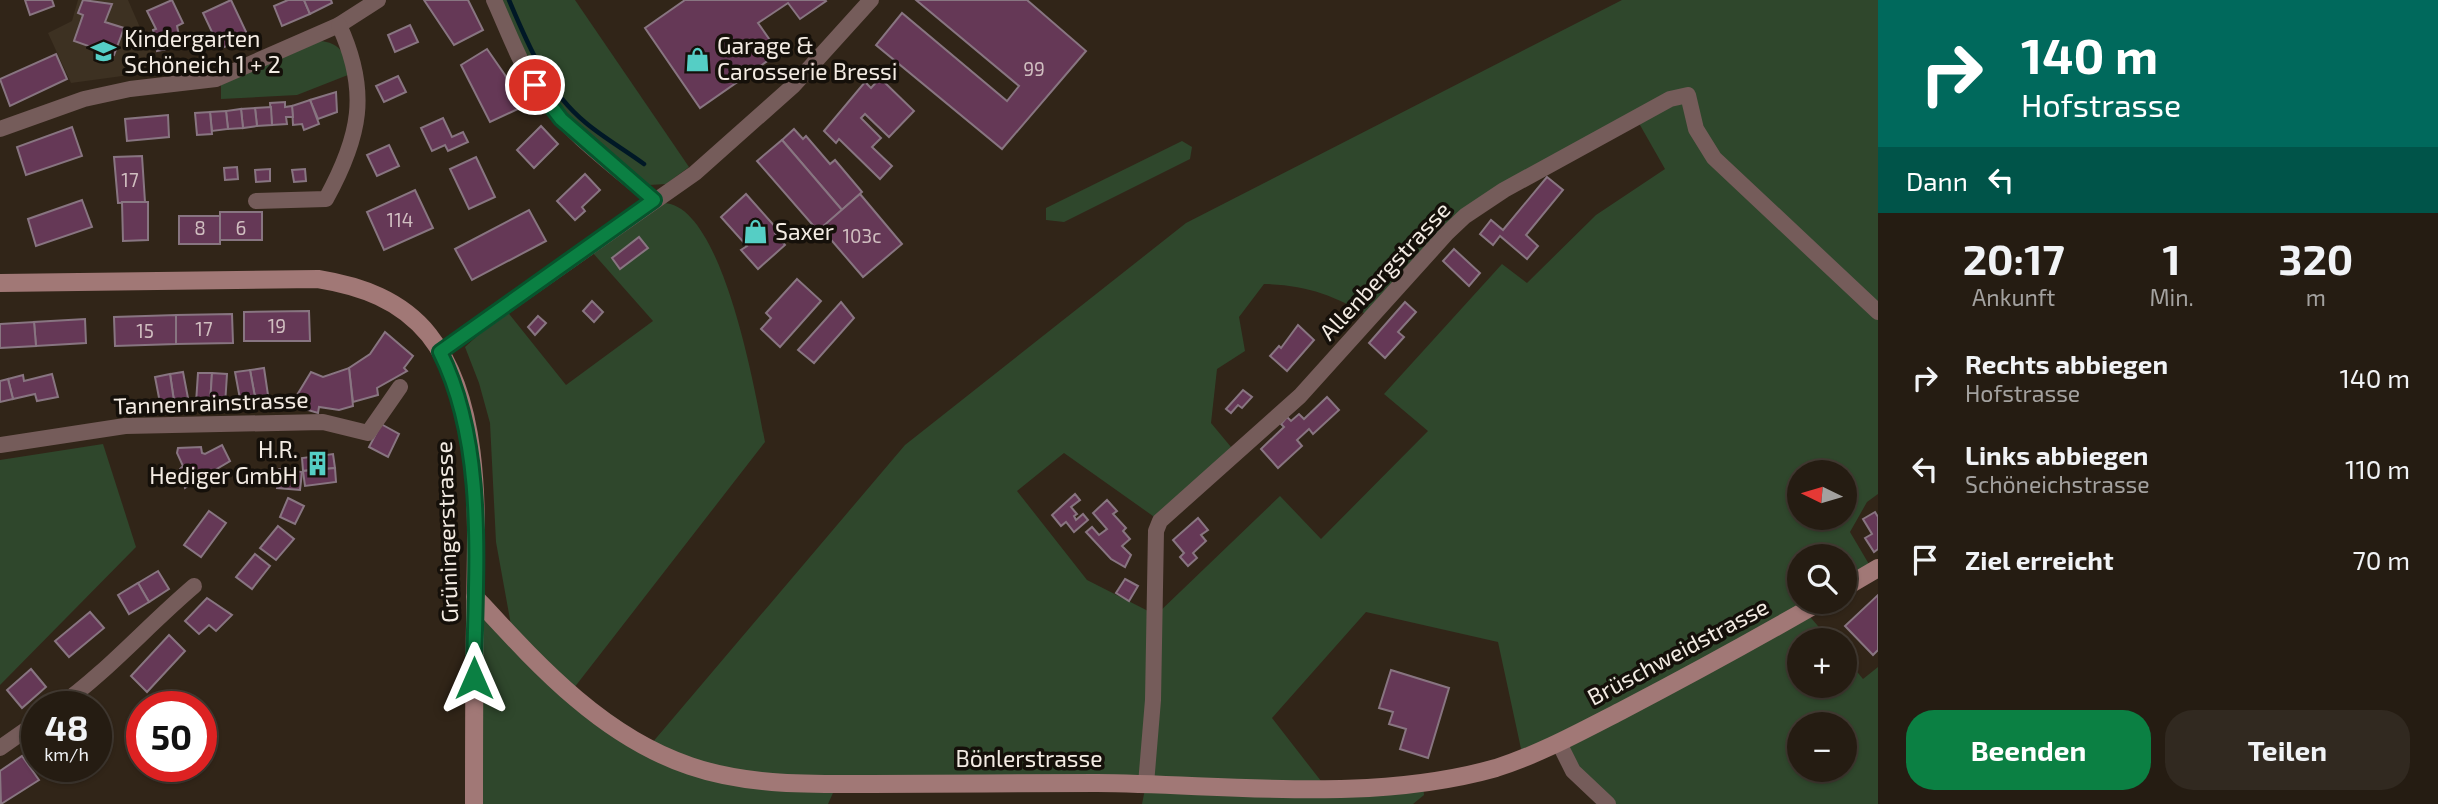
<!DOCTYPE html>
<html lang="de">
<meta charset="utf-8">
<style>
:root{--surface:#251c12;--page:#312920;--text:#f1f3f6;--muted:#a3a19f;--line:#423a32;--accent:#0b8043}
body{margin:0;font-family:"Exo 2",sans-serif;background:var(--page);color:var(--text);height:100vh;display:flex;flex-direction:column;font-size:26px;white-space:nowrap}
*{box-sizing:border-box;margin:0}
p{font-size:23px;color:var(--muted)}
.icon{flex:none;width:38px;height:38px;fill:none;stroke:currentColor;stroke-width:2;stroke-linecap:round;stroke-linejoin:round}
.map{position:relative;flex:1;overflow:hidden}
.side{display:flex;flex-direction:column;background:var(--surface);width:560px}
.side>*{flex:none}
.guide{background:#00695c;color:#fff;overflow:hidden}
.needle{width:46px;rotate:275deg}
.tools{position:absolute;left:1787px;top:460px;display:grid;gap:14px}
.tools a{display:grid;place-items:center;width:70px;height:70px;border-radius:50%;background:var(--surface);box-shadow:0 2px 5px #0004,0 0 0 2px var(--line);font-size:35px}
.speed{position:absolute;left:21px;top:691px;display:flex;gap:14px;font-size:35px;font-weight:700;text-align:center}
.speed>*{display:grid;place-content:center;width:91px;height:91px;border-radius:50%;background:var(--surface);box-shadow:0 2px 5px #0004,0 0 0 2px var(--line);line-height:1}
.speed small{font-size:18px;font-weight:400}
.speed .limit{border:10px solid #d22;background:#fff;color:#111}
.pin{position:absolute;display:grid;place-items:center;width:60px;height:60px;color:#fff;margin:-30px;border:4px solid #fff;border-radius:50%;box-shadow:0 2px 7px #0007}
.me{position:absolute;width:77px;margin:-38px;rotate:0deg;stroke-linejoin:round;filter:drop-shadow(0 0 5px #0008)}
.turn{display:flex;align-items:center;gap:24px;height:147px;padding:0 28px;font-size:32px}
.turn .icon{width:91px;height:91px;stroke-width:2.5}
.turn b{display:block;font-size:49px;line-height:60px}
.then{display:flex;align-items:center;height:66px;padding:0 28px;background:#0003;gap:14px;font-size:26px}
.eta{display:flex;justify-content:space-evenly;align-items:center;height:119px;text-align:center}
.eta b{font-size:42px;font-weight:700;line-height:49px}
.primary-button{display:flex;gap:14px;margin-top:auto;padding:14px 28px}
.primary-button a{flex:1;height:80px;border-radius:28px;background:var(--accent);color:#fff;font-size:28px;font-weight:700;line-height:80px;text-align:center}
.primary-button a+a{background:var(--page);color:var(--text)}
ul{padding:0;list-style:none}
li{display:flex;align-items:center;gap:21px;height:91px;padding:0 28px}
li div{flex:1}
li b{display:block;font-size:26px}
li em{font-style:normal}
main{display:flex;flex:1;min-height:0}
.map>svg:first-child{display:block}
</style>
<main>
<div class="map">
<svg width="1878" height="804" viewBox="0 0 1878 804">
<rect width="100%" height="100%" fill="#312518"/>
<path fill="#3d3122" d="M78 0H128L159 71 71 83 48 33 72 21Z"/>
<g fill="#2f472c" fill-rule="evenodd">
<path d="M498 0H575L689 167 666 184 649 185 577 126 541 86Z"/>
<path d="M1622 0H1878V494L1867 502 1850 532 1873 571 1845 588 1844 556H1799V602H1820L1805 611 1830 640H1799V686H1844L1845 657 1863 679 1878 667V804H1608L1559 743 1523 758 1498 642 1366 612 1272 718 1328 790 1423 784 1424 795 1413 804H1142L1146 784H837L828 804H474L475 597 531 659 652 743 905 445 1186 223ZM1636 118 1665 169 1596 215 1527 283 1502 264 1384 394 1428 431 1321 539 1280 496 1156 615 1087 580 1017 491 1064 453 1160 521 1236 453 1211 423 1217 369 1245 351 1239 317 1264 284C1307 285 1333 295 1371 317L1465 216ZM1799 472H1844V518H1799ZM1799 724H1844V770H1799Z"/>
<path d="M319 41C341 42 344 55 353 73L297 95 221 99V85Z"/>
<path d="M1182 141 1192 147 1190 159 1064 222 1046 220V208Z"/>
<path d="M663 203C723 203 756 395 765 442L574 688 511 625 496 542 490 423 479 383 465 347 506 310 566 385 653 321 592 252Z"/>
<path d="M103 444 136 547 0 685V460Z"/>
</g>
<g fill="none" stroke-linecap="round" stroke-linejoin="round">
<path stroke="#001826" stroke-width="4.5" d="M509 0C528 45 547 91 586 123 604 138 625 150 644 164"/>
</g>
<g fill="#653856" stroke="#887581" stroke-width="2">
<path d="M25 0H52L54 6 30 15Z"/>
<path d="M83 0 112 4 105 22 124 28 114 55 74 41 83 15 78 13Z"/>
<path d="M172 0 183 23 177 26 181 46 157 51 153 30 156 29 147 11Z"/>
<path d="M231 0 248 36 220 49 203 13Z"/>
<path d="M288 0H304L310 14 282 26 274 6Z"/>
<path d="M304 0H331L332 3 310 14Z"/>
<path d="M424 0H468L483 30 454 45Z"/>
<path d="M685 0H825L826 1 800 19 788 3 758 23 779 53 700 108 645 28Z"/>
<path d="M916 0H1027L1086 51 1002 149 876 45 902 13 1007 101 1019 86Z"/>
<path d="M410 25 418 42 395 52 388 35Z"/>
<path d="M487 49 505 75 520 108 490 122 461 65Z"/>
<path d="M56 54 67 79 10 106 0 79Z"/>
<path d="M398 76 406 92 384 102 376 86Z"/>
<path d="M880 78 914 111 889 137 865 114 861 118 881 138 872 147 892 166 880 179 839 139 836 143 824 131 865 82 871 88Z"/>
<path d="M336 92 337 112 318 119 310 100Z"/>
<path d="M310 100 319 124 304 130 302 124 293 125 292 106Z"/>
<path d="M285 102V107L292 106 293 117H286L287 124 272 125 270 103Z"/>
<path d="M271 107 272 125 257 126 255 108Z"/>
<path d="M255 108 257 126 243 128 241 109Z"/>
<path d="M241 109 243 128 228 129 226 111Z"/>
<path d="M226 111 228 129 212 131 210 112Z"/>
<path d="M210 112 212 134 197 135 195 113Z"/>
<path d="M168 115 169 137 127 141 125 119Z"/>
<path d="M443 118 452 137 463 132 468 142 448 151 445 145 432 151 421 128Z"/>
<path d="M541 126 558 144 534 168 517 150Z"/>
<path d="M72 127 82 156 26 175 17 147Z"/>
<path d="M794 129 803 139 806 136 830 164 835 160 862 192 842 210 782 140Z"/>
<path d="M782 140 842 210 818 231 757 161Z"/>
<path d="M389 145 399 166 377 176 367 155Z"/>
<path d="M142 156 145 202 118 203 114 157Z"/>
<path d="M476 157 495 197 469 209 450 169Z"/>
<path d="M237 167 238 179 225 180 224 168Z"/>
<path d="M270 169V181L256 182 255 170Z"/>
<path d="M305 169 306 181 294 182 292 170Z"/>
<path d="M585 174 600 190 582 207 585 211 575 220 557 201Z"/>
<path d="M1547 177 1563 190 1526 235 1538 246 1527 259 1500 236 1493 245 1480 234 1491 220 1503 230Z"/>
<path d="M415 190 433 228 384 250 367 212Z"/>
<path d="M746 194 778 230 775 233 785 245 758 269 741 250 747 246 721 217Z"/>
<path d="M860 194 902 244 863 277 821 228Z"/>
<path d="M82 200 92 227 36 246 28 219Z"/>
<path d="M122 202H148V240L123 241Z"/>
<path d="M529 210 546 241 472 280 455 249Z"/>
<rect x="220" y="212" width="42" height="28"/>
<rect x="179" y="216" width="41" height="28"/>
<path d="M639 237 648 248 620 269 612 258Z"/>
<path d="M1454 249 1480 273 1469 286 1443 261Z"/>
<path d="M797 279 821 301 780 347 761 329 771 318 766 313Z"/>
<path d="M592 301 603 312 594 322 583 311Z"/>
<path d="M841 302 854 318 814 363 798 350Z"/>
<path d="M1405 302 1416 312 1398 332 1404 337 1385 358 1369 343Z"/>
<path d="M309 311 310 341H244V312Z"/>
<path d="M232 314 233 343 176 344V315Z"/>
<path d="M176 315V344L115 346 114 317Z"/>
<path d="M538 316 546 323 535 335 528 327Z"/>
<path d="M85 319 86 343 36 346 34 322Z"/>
<path d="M34 322 36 346 0 348V324Z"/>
<path d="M1298 325 1314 340 1287 371 1270 356 1279 346 1281 348Z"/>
<path d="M385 332 413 356 404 368 407 371 377 388 378 395 353 402 349 368 370 354Z"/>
<path d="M264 368 268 395 255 397 250 370Z"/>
<path d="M349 368 353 406 339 410 319 407 318 413 291 405 311 372 323 377Z"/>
<path d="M250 370 255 397 240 399 235 372Z"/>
<path d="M183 372 188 398 174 401 170 374Z"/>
<path d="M198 373H212L210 404 196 403Z"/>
<path d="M212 373 227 374 225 405 210 404Z"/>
<path d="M52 374 58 397 37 401 35 394 13 399 8 379 23 375 24 381Z"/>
<path d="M170 374 174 401 160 403 155 377Z"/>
<path d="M8 379 13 399 0 402V381Z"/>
<path d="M1243 390 1252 397 1242 408 1238 405 1231 413 1226 409Z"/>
<path d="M1327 397 1339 410 1313 434 1309 429 1297 440 1302 446 1278 468 1261 449 1284 427 1281 424 1287 417 1291 421 1299 414 1304 419Z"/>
<path d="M381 424 399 434 388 457 369 447Z"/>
<path d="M222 445 230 461 210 473 213 477 196 486 194 482 185 488 180 469 183 466 177 453 178 448 201 447 202 453 205 454Z"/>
<path d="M333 454 335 468 303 471 302 458Z"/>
<path d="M335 468 336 482 305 486 303 471Z"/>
<path d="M279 469 302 472 300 490 277 488Z"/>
<path d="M1075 494 1080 500 1071 507 1077 514 1074 516 1076 520 1083 514 1088 520 1074 532 1066 522 1061 526 1052 515Z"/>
<path d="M288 498 304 506 295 524 280 517Z"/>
<path d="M1107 500 1117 511 1113 514 1126 528 1123 531 1130 539 1122 546 1131 555 1125 567 1111 559 1086 532 1092 527 1099 535 1107 529 1093 513Z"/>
<path d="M209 511 226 523 201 557 184 545Z"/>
<path d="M1875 512 1878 517V549L1874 552 1865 538 1872 534 1863 519Z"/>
<path d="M1198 518 1208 530 1201 535 1206 541 1193 553 1197 558 1188 566 1180 557 1184 553 1173 540Z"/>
<path d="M278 526 294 539 276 560 260 548Z"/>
<path d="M255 554 270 566 252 589 236 577Z"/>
<path d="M158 571 169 589 149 602 138 583Z"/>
<path d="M1125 579 1138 586 1129 601 1116 593Z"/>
<path d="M138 583 149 602 129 614 118 595Z"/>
<path d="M1878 595V650L1873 655 1845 626Z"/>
<path d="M207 598 232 615 216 631 209 625 199 634 185 621Z"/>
<path d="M90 612 104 628 69 657 55 641Z"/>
<path d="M169 635 185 651 147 692 131 676Z"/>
<path d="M31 669 46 687 22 708 7 690Z"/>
<path d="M1391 670 1449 688 1428 758 1400 749 1406 729 1389 724 1393 712 1379 708Z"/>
<path d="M22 756 39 780 1 804 0 771Z"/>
</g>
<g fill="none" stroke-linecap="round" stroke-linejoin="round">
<g stroke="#755c5a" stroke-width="16">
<path d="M494 0C509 33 521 68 543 97 572 136 617 168 654 200"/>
<path d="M0 129 84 99 130 89 216 79 339 25 378 0"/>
<path d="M256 201 326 199C360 137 370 92 339 25"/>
<path d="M440 352 695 173 794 85 871 0"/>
<path d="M0 445 125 426 323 422 368 433 400 387"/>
<path d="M58 707C107 672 147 626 194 586"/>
<path d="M1559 743 1573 771 1608 804"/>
<path d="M0 748 37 722"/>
<path d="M1146 784 1153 700 1156 531 1160 521 1300 396 1447 233 1465 216 1504 190 1670 99 1688 95 1696 129 1714 158 1878 312"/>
</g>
<g stroke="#a17876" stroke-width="18">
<path d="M0 283 318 279C361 286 401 300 429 335 487 408 475 535 475 623 474 684 474 744 474 804"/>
<path d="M1844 588 1878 568"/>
<path d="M475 597C537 664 601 736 690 766 748 786 811 784 871 784 946 784 1022 783 1097 783 1228 784 1368 804 1496 768 1540 754 1580 732 1621 711 1688 676 1754 640 1820 602"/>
</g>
</g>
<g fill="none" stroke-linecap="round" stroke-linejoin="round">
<defs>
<path id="route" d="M474 678C475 573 488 448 440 352L654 200 561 119 535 85"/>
</defs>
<use href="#route" stroke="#07532c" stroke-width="18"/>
<use href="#route" stroke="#0b8043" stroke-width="12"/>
</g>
<defs>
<symbol id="school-bare" viewBox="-9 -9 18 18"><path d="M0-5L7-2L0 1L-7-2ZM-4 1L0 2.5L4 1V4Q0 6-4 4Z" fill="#55cec5" stroke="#15100a" stroke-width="2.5" paint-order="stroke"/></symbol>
<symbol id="shop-bare" viewBox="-9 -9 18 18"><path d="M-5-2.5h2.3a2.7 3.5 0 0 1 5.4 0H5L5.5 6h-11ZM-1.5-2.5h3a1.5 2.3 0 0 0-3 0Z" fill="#55cec5" stroke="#15100a" stroke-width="2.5" paint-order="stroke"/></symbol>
<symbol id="building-bare" viewBox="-9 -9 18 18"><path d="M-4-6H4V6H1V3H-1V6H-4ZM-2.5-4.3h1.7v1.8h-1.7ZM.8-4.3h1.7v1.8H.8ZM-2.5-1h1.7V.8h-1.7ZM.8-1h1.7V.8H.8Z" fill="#55cec5" stroke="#15100a" stroke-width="2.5" paint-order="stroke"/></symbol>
</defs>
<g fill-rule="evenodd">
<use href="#school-bare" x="86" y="34" width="35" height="35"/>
<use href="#shop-bare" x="680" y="42" width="35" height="35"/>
<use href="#shop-bare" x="738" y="214" width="35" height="35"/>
<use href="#building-bare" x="300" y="446" width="35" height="35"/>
</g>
<g text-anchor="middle" stroke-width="7" stroke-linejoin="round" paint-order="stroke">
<g font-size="19" fill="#d0bec0">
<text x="1034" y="76">99</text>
<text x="130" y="187">17</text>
<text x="400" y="227">114</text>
<text x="200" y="235">8</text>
<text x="241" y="235">6</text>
<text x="862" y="243">103c</text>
<text x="277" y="333">19</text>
<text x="204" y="336">17</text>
<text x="145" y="338">15</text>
</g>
<g font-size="23" fill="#f3ebe3" stroke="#15100a" text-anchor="start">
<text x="124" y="47">Kindergarten<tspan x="124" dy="26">Schöneich 1 + 2</tspan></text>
<text x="717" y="54">Garage &amp;<tspan x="717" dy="26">Carosserie Bressi</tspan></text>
<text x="775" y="240">Saxer</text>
<text x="298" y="458" text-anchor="end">H.R.<tspan x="298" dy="26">Hediger GmbH</tspan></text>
</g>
<g font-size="23" fill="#f3ebe3" stroke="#15100a">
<text transform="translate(1385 271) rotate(-47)" y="8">Allenbergstrasse</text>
<text transform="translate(211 403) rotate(-2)" y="8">Tannenrainstrasse</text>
<text transform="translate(447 532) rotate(-92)" y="8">Grüningerstrasse</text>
<text transform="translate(1678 652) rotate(-28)" y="8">Brüschweidstrasse</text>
<text x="1029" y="767">Bönlerstrasse</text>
</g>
</g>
</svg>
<div class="tools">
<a><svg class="needle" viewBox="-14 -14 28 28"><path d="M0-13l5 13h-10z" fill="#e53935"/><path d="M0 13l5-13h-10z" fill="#a3a19f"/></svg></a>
<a><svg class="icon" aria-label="search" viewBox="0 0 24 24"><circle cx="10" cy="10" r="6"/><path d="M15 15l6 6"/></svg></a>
<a>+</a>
<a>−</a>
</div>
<div class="speed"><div>48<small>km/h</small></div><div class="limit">50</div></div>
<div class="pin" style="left:535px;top:85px;background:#d93025"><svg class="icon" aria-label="arrive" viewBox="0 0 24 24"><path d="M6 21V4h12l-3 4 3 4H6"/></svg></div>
<svg class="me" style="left:474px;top:678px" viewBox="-20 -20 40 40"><path d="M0-17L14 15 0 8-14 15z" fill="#0b8043" stroke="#fff" stroke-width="4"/></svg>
</div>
<section class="side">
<div class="guide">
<div class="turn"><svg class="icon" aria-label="right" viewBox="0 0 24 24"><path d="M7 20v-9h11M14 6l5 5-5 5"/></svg><div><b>140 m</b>Hofstrasse</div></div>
<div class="then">Dann<svg class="icon" aria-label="left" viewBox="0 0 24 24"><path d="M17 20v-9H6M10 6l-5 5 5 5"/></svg></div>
</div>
<div class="eta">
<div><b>20:17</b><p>Ankunft</p></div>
<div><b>1</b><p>Min.</p></div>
<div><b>320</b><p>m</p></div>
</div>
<ul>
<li><svg class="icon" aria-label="right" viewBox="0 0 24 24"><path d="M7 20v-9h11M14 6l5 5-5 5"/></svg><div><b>Rechts abbiegen</b><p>Hofstrasse</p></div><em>140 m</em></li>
<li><svg class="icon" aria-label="left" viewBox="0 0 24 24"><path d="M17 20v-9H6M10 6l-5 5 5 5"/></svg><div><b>Links abbiegen</b><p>Schöneichstrasse</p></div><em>110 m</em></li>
<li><svg class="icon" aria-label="arrive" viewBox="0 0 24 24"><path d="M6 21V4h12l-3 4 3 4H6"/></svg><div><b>Ziel erreicht</b></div><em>70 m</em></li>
</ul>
<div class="primary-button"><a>Beenden</a><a>Teilen</a></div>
</section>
</main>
